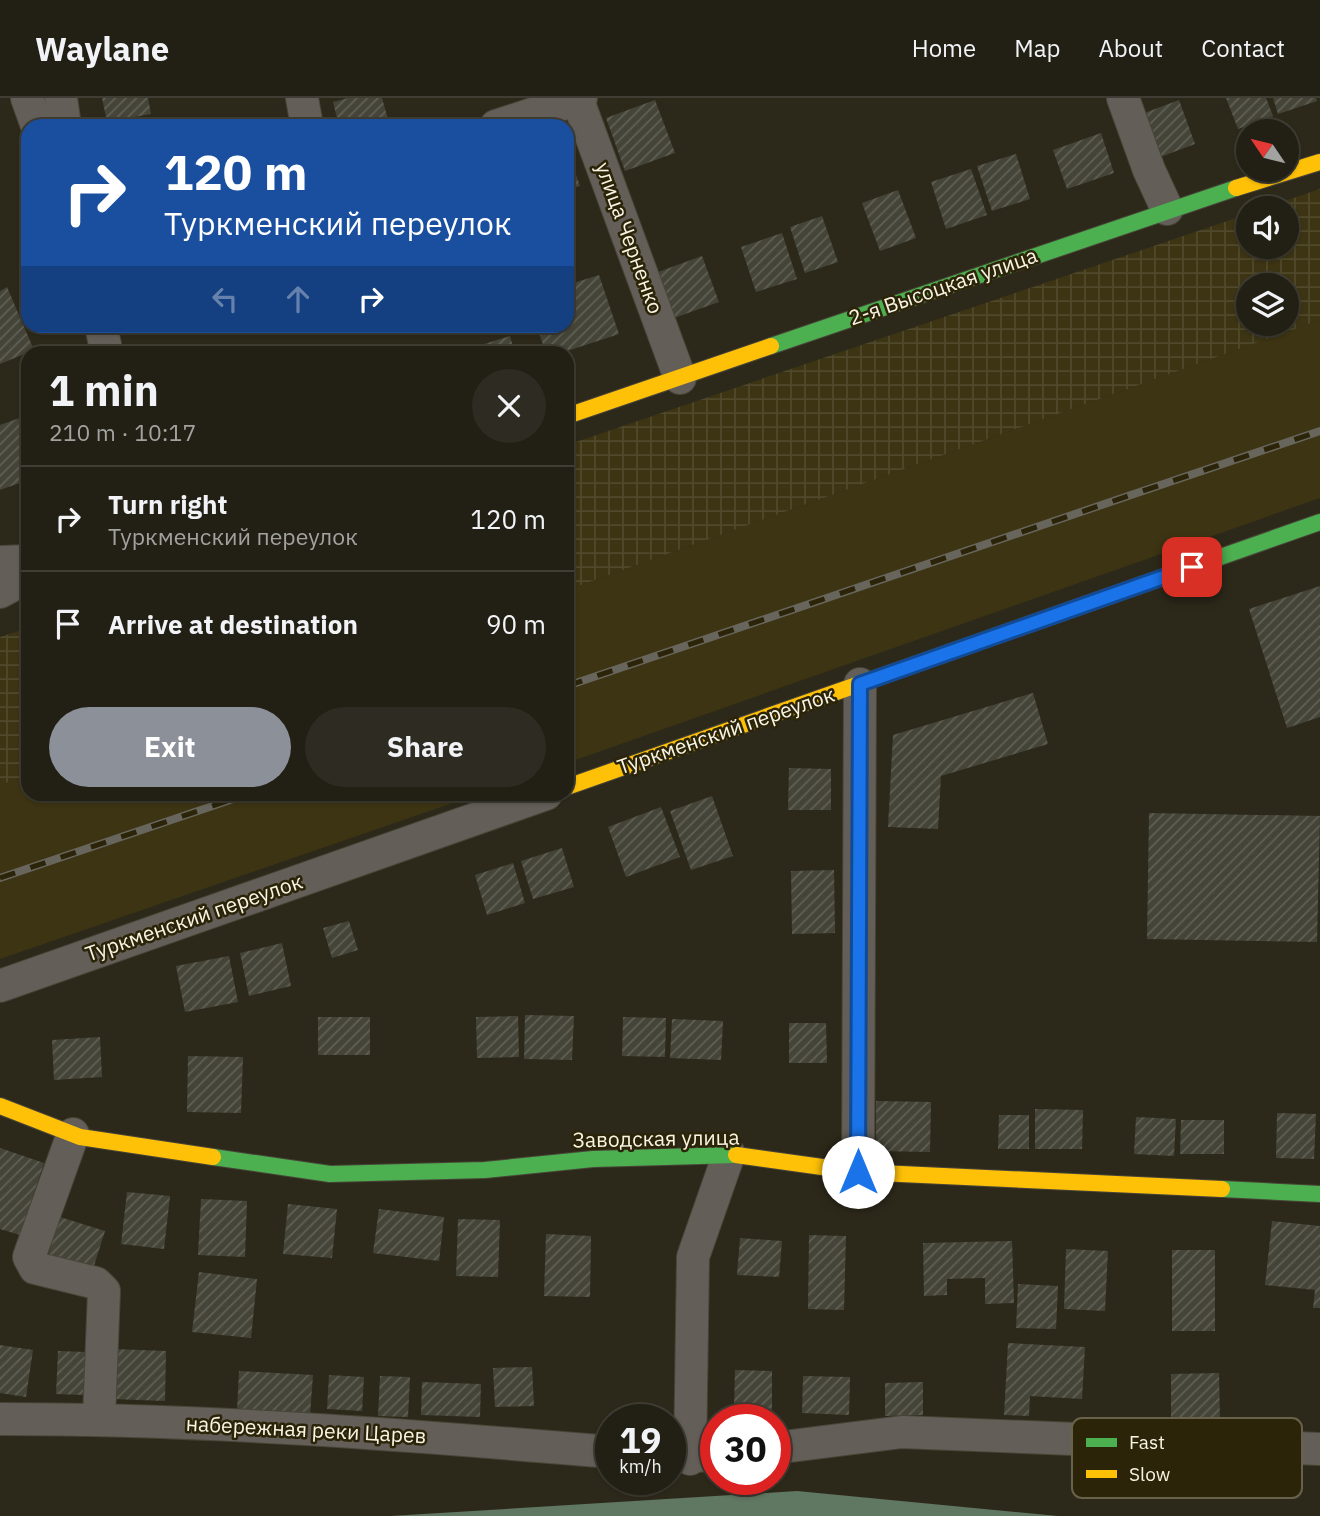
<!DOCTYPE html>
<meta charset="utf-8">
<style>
:root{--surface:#221f14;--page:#2e2c22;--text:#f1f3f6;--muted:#a2a2a0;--line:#3f3d34;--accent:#8c9099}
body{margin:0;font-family:"IBM Plex Sans",sans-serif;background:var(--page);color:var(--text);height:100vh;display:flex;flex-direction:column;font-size:26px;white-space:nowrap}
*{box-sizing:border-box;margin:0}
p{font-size:23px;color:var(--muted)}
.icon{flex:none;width:38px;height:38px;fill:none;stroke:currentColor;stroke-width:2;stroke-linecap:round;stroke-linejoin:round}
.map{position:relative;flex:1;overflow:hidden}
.details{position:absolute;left:21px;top:248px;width:553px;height:455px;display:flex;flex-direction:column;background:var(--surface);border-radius:21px;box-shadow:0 2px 5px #0004,0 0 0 2px var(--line)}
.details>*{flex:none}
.top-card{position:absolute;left:21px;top:21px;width:553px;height:214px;border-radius:21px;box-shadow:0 2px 5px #0004,0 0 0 2px var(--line);background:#1a4fa0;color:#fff;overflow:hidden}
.needle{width:46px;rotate:305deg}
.buttons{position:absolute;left:1236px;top:21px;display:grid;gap:14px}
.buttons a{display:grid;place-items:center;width:63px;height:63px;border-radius:50%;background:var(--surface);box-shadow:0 2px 5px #0004,0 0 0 2px var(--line);font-size:35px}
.speed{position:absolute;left:595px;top:1306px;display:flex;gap:14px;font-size:35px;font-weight:700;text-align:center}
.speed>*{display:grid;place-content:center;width:91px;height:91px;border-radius:50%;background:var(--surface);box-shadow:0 2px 5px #0004,0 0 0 2px var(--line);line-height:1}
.speed small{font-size:18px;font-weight:400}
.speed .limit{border:10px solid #d22;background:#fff;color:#111}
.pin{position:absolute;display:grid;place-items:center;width:60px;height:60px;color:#fff;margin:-30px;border-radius:14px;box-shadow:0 4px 10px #0006}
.me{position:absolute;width:77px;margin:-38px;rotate:0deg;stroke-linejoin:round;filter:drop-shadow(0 0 5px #0008)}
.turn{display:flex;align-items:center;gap:24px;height:147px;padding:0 28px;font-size:32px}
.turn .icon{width:91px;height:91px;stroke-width:2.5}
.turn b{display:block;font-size:49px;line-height:60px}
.lanes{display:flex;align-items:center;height:66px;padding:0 28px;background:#0003;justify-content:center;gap:35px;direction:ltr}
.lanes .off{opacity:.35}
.round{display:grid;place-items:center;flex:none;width:74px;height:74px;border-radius:37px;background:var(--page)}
.summary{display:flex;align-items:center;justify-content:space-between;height:119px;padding:0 28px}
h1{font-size:42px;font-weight:700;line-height:52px}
.button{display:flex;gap:14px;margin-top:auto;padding:14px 28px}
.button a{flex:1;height:80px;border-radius:42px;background:var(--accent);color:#fff;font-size:28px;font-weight:700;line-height:80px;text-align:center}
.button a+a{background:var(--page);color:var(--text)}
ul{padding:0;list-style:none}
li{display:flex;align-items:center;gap:21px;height:105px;padding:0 28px;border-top:2px solid var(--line)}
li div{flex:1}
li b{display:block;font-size:26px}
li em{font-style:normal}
header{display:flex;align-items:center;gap:42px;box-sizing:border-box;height:98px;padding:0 35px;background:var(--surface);border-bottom:2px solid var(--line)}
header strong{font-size:33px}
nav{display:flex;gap:38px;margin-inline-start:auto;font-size:24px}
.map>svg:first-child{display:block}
</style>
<header>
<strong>Waylane</strong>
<nav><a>Home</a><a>Map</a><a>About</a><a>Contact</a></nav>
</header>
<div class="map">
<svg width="1320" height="1418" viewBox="0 0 1320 1418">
<defs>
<pattern id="industrial-grid" width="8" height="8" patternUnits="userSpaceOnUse" patternTransform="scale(1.75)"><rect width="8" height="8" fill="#3c3413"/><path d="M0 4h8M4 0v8" fill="none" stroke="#4f482a"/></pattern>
<pattern id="building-hatch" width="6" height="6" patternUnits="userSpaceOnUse" patternTransform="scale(1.75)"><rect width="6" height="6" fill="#444438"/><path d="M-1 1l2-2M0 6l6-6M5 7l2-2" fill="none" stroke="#606055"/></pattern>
</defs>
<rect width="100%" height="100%" fill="#2d291a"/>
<g fill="#3c3413">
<path d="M1320 222V400L567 665V492Z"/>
<path d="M28 678V696L476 697 0 861V687Z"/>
</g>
<g fill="url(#industrial-grid)" fill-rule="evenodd">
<path d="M1320 91V222L567 492V347L1248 116V149H1286V110H1264ZM1248 187H1286V226H1248Z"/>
<path d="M28 530V678L0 687V539Z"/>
</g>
<path fill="#607762" d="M797 1393 1058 1418H390Z"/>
<g fill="url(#building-hatch)">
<path d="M102 0H148L151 16 107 24Z"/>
<path d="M348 0H382L390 28H339L333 4Z"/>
<path d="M1226 0H1266L1273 18 1238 31Z"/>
<path d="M1273 0H1316L1317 3 1278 16Z"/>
<path d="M655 2 675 55 625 73 606 20Z"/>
<path d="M1179 2 1195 46 1155 61 1139 17Z"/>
<path d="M1101 35 1114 75 1067 91 1053 52Z"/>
<path d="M567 51 580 88 567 92Z"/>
<path d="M1016 56 1030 101 992 113 977 68Z"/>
<path d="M971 71 987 117 946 131 931 84Z"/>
<path d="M898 92 916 140 880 153 862 105Z"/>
<path d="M822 118 838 164 805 175 790 129Z"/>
<path d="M782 135 797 181 756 194 741 149Z"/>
<path d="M702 158 719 204 674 220 658 174Z"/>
<path d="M599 177 619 236 558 256H546L537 228H567V187Z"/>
<path d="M7 189 34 252 0 266V193Z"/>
<path d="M510 238 515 256H466L465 252Z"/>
<path d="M28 317V382L0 392V327Z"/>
<path d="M1320 488V619L1287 630 1249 511Z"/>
<path d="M1033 595 1048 646 941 678 938 731 888 729 893 637Z"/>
<path d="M789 670 831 671V712H788Z"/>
<path d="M712 698 733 758 691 772 670 713Z"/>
<path d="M661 709 680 759 626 779 608 729Z"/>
<path d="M1149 715 1320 718 1317 844 1147 841Z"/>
<path d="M562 750 574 789 533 801 521 763Z"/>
<path d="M513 765 525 805 487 817 475 777Z"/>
<path d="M834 772 835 835 792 836 791 773Z"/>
<path d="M349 823 358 852 332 860 323 830Z"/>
<path d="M282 845 291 888 249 898 240 855Z"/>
<path d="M229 858 238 904 185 914 176 868Z"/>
<path d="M525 917 574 918 572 962 524 961Z"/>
<path d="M518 918 519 959 477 960 476 919Z"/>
<rect x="318" y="919" width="52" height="38"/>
<path d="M623 919 666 920 665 959 622 958Z"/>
<path d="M672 921 723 923 721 962 670 960Z"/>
<path d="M789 925H826L827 965H789Z"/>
<path d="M100 939 102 979 54 982 52 942Z"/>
<path d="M188 958 243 959 241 1015 187 1014Z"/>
<path d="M876 1003 931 1004 930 1054 876 1053Z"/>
<path d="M1035 1011 1083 1012 1082 1051H1035Z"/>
<path d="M1277 1015 1316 1016 1314 1061 1276 1060Z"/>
<path d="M999 1017H1029V1051H998Z"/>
<path d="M1136 1019 1176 1021 1174 1058 1134 1056Z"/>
<path d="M1181 1022H1224V1056H1180Z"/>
<path d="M0 1050 44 1065 20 1137 0 1131Z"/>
<path d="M127 1094 170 1098 164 1151 121 1146Z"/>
<path d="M201 1101 247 1103 245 1159 198 1157Z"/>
<path d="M288 1106 337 1111 332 1160 283 1156Z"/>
<path d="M379 1111 444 1119 439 1163 373 1155Z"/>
<path d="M60 1119 105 1133 92 1174 47 1160Z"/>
<path d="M458 1121 500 1122 498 1179 456 1178Z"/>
<path d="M1272 1123 1320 1128V1210H1313L1315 1192 1265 1187Z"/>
<path d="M546 1136 591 1138 590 1199 544 1198Z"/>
<path d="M809 1137 846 1138 844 1212 808 1211Z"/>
<path d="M740 1140 782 1143 779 1179 737 1177Z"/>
<path d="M1012 1143 1014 1205 985 1206V1180L947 1181V1197L924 1198 923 1145Z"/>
<path d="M1066 1151 1108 1153 1105 1213 1064 1211Z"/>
<rect x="1172" y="1152" width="43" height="81"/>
<path d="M199 1174 257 1181 251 1240 192 1234Z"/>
<path d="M1018 1186 1058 1188 1056 1231 1016 1230Z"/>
<path d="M1008 1245 1085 1249 1082 1301 1030 1298 1029 1318 1004 1317Z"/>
<path d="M0 1247 33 1252 26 1299 0 1295Z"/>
<path d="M114 1251 166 1253 165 1303 112 1301Z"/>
<path d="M58 1253 86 1254 84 1297 56 1296Z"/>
<path d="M532 1269 534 1308 495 1309 493 1270Z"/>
<path d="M735 1272 772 1273V1312L734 1311Z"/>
<path d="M239 1273 313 1277 310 1317 237 1313Z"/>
<path d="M1219 1275 1220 1324 1171 1325V1276Z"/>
<path d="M329 1277 364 1279 362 1313 327 1311Z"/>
<path d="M380 1278 410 1279 408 1319 378 1318Z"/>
<path d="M803 1278 850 1279 849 1317 802 1315Z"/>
<path d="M422 1284 481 1286 480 1319 421 1317Z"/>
<path d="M923 1284V1317L885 1318V1285Z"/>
</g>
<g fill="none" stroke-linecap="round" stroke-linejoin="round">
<defs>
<g id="street">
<path d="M27 0 37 28"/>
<path d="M61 0 65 28"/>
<path d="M302 0 307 28"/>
<path d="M577 0 680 280"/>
<path d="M1123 0 1149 72 1167 111"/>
<path d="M496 28 581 0"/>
<path d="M101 228 107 256"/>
<path d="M0 464 28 463"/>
<path d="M0 494 28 479"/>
<path d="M0 888 546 696"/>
<path d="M73 1036 29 1159 35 1170 96 1185 104 1193 99 1321"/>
<path d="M858 1074 860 586"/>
<path d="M0 1321C204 1321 408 1337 611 1354"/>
<path d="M775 1350 902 1334 1320 1351"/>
<path d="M670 1359 716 1357"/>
<path d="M690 1361 693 1159 729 1056"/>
</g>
<g id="fast">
<path d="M771 248 1236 90"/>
<path d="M1010 533 1320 424"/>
<path d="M213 1059 330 1076 485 1072 593 1061 736 1057"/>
<path d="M1222 1091 1320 1096"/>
</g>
<g id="slow">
<path d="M1236 90 1320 64"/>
<path d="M567 318 771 248"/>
<path d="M567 689 1010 533"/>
<path d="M0 1008 80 1039 213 1059"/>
<path d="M736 1057 858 1074 1222 1091"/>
</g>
</defs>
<use href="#street" stroke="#484538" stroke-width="34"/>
<use href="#fast" stroke="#484538" stroke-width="18"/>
<use href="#slow" stroke="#484538" stroke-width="18"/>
<use href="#street" stroke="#635f58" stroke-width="32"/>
<use href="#fast" stroke="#4caf50" stroke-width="16"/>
<use href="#slow" stroke="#ffc107" stroke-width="16"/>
<defs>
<g id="rail">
<path d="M567 588 1320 333"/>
<path d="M0 780 248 696"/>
</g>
</defs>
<use href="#rail" stroke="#68655c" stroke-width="8"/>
<use href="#rail" stroke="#2b2408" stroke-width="5" stroke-dasharray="16" stroke-linecap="butt"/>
</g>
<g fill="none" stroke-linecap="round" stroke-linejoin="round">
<defs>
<path id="route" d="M858 1074 860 586 1192 469"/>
</defs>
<use href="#route" stroke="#114b97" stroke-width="18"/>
<use href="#route" stroke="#1a73e8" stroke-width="12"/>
</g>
<g text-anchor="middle" stroke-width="5" stroke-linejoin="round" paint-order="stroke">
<g font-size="21" fill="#f8f4e4" stroke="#2b2408">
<text transform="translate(629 140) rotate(70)" y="7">улица Черненко</text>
<text transform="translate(943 189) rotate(-19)" y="7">2-я Высоцкая улица</text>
<text transform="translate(726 633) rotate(-19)" y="7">Туркменский переулок</text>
<text transform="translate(194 820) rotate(-19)" y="7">Туркменский переулок</text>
<text transform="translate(656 1041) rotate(-1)" y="7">Заводская улица</text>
<text transform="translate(306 1332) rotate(3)" y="7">набережная реки Царев</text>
</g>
</g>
<rect x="1072" y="1320" width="230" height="80" rx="10" fill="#2b2408" stroke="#68624a" stroke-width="2"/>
<rect x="1086" y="1340" width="31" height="9" fill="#4caf50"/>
<rect x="1086" y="1372" width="31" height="8" fill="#ffc107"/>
<g font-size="19" fill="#f8f4e4">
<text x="1129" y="1351">Fast</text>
<text x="1129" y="1383">Slow</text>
</g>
</svg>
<div class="buttons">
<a><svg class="needle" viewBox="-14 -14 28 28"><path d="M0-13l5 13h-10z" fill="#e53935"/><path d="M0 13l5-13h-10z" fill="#a2a2a0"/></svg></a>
<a><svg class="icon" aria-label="sound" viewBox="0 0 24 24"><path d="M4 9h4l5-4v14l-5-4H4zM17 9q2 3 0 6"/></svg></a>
<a><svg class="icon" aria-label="layers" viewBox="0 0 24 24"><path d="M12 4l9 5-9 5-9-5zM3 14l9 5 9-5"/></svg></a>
</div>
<div class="speed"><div>19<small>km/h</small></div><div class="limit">30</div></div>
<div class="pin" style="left:1192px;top:469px;background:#d93025"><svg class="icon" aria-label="arrive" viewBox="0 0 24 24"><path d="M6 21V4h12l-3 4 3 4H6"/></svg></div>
<svg class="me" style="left:858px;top:1074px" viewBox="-20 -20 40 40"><circle r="19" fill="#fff"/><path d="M0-13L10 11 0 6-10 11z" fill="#1a73e8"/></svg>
<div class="top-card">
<div class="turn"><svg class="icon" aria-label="right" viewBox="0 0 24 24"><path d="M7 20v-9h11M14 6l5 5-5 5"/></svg><div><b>120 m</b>Туркменский переулок</div></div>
<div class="lanes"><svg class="icon off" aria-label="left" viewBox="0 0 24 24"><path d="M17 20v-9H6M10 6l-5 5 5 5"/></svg><svg class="icon off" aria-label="ahead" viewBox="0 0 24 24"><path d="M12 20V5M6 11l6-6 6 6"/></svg><svg class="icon" aria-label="right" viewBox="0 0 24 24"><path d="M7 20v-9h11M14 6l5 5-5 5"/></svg></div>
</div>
<section class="details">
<div class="summary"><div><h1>1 min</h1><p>210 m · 10:17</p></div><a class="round"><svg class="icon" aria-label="close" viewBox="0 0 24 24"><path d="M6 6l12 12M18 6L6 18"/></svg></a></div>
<ul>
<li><svg class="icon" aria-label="right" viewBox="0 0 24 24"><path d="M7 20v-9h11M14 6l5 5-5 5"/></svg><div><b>Turn right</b><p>Туркменский переулок</p></div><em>120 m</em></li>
<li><svg class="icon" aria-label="arrive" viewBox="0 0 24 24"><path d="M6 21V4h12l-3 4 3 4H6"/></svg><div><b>Arrive at destination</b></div><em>90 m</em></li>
</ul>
<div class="button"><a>Exit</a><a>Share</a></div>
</section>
</div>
